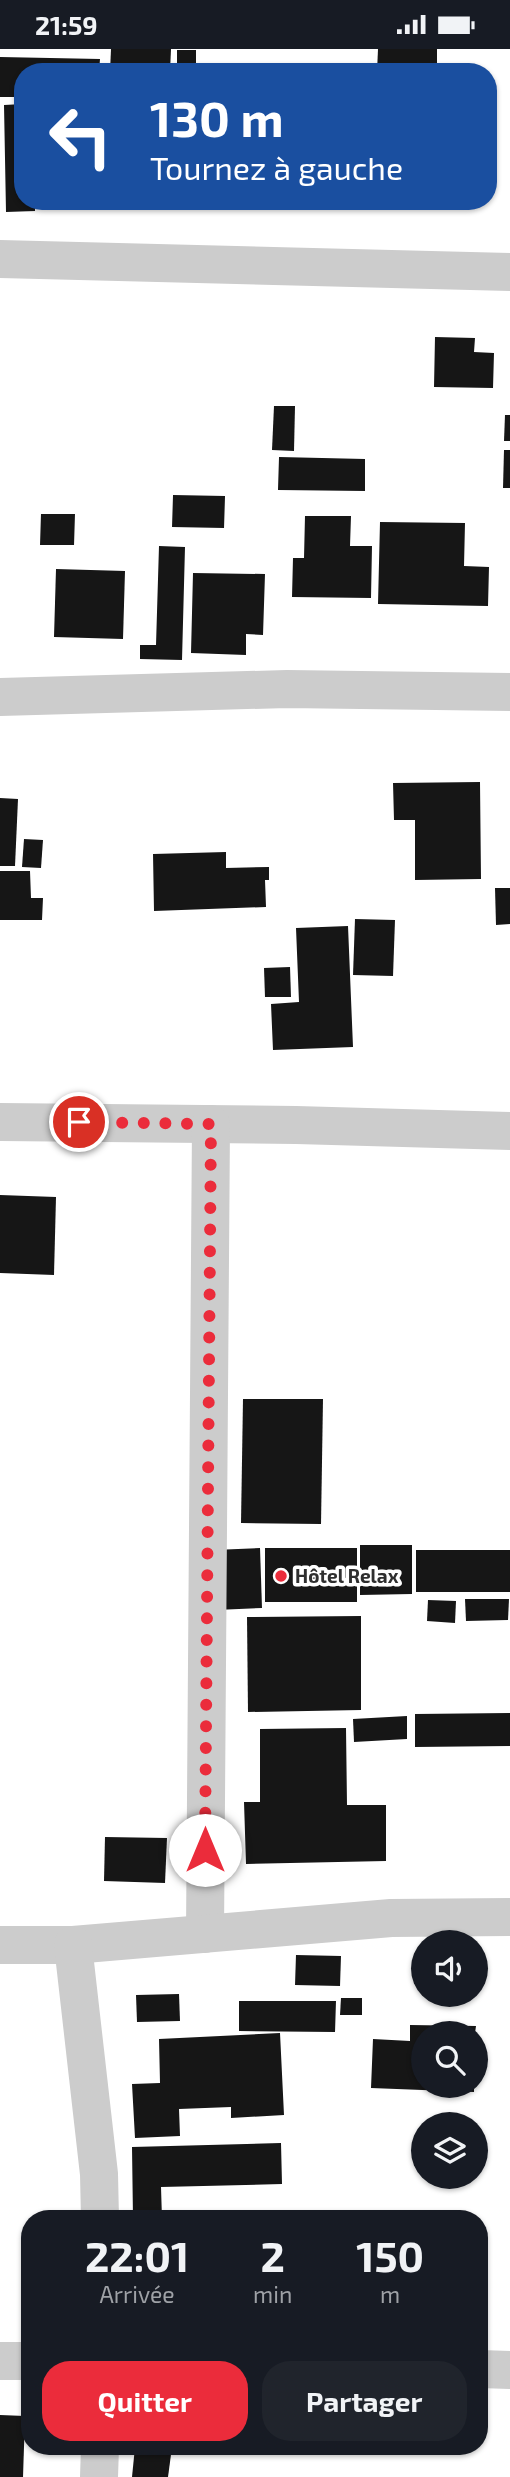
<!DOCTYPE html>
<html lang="fr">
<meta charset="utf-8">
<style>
:root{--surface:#171b24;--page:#20242c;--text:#f1f3f6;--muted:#9ea1a6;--accent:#eb2c3b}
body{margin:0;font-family:"Exo 2",sans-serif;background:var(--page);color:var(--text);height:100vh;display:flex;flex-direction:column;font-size:26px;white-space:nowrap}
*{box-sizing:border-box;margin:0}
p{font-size:23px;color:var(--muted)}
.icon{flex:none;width:38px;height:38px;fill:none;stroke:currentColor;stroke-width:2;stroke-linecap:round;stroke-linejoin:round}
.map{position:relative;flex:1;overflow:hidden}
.sheet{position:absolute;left:21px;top:2161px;width:467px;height:245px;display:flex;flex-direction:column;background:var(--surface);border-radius:28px;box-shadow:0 2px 5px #0004}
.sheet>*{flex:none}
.top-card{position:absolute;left:14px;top:14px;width:483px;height:147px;border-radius:28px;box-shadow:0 2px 5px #0004;background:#1a4fa0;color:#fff;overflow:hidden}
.controls{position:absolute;left:411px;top:1881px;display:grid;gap:14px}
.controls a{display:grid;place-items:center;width:77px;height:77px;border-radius:50%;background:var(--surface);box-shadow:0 2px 5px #0004;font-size:35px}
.pin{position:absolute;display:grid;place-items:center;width:60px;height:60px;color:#fff;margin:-30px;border:4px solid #fff;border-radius:50%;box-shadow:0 2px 7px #0007}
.me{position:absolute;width:77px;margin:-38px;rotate:0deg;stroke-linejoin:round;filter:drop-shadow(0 0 5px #0008)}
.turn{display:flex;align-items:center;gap:24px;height:147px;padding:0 21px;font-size:32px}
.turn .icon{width:91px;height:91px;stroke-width:2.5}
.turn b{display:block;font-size:49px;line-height:60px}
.eta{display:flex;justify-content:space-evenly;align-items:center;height:119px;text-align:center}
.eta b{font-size:42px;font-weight:700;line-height:49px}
.button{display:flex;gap:14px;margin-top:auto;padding:14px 21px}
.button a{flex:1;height:80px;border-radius:28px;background:var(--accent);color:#fff;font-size:28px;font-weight:700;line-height:80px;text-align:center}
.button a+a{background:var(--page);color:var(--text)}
.status{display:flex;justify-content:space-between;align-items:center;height:49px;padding:0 35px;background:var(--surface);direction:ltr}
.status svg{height:19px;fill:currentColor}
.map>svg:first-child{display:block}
</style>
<div class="status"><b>21:59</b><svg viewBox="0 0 49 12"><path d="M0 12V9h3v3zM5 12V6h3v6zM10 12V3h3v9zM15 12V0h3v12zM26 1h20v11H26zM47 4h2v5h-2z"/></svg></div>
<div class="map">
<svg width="510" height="2428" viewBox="0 0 510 2428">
<rect width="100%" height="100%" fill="#fff"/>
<g fill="#161616">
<path d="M111 0H171L170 23H110Z"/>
<path d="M378 0H437V23H377Z"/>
<rect x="177" y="1" width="19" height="22"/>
<path d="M0 8 100 10 99 23H23V48H0Z"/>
<path d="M23 55V152H35V162L6 163 4 56Z"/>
<path d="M435 288 475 289 474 303 494 304 493 339 434 338Z"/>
<path d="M274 357H295L294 402 272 401Z"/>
<path d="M505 366H510V392H504Z"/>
<path d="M504 401H510V439H503Z"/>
<path d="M279 408 365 410V442L278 441Z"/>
<path d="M173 446 225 447 224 479 172 478Z"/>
<path d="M41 465H75L74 496H40Z"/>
<path d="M305 467H351L350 497H372L371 549 292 548 293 509H304Z"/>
<path d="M380 473 465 474 464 517 489 518 488 557 378 555Z"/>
<path d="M159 497 185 498 182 611 140 610V596H156Z"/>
<path d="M56 520 125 522 123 590 54 588Z"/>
<path d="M193 524 265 525 263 586 246 585V606L191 604Z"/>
<path d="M480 733 481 830 415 831V771H394L393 734Z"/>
<path d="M0 749 18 750 15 817H0Z"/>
<path d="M24 790 43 791 41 819 22 818Z"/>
<path d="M226 803V819L269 818V831H265L266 858 154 862 153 805Z"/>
<path d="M0 822H30L31 849H43L42 871H0Z"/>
<path d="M495 839H510V875L496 876Z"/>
<path d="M355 870 395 871 393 927 353 926Z"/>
<path d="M348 877 353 998 273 1001 271 955 299 953 296 879Z"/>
<path d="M290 918 291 948H265L264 919Z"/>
<path d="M0 1146 56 1148 54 1226 0 1224Z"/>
<path d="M243 1350H323L321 1475 241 1474Z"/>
<path d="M360 1496H412V1545L360 1546Z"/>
<path d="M260 1499 262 1559 216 1561 214 1501Z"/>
<rect x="265" y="1499" width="92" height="54"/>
<rect x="416" y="1501" width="94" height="42"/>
<path d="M465 1550H509L508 1571 466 1572Z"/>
<path d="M428 1551 456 1552 455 1574 427 1572Z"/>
<path d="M361 1567V1661L248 1663 247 1568Z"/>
<path d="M510 1664V1697L415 1698V1665Z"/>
<path d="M407 1667V1690L354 1693 353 1670Z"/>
<path d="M346 1679 347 1756H386V1812L246 1815 244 1753H260V1680Z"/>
<path d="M105 1788 167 1789 165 1834 104 1832Z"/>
<path d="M296 1906 341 1907 340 1937 295 1936Z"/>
<path d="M179 1945 180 1972 137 1973 136 1946Z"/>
<path d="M341 1949H362V1966H340Z"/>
<path d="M239 1952H336L335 1983 239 1982Z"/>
<path d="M410 1976 476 1977 475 1984H424V2037H474V2043L371 2039 373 1990 410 1992Z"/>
<path d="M280 1984 284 2066 231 2069V2058L179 2060 180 2087 135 2089 132 2035 160 2034 159 1990Z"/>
<path d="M281 2094 282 2135 161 2138 162 2170H133L132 2098Z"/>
<path d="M0 2366 25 2367 23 2428H0Z"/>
<path d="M135 2398H172L168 2428H132Z"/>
<path d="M288 2398H354V2405L288 2406Z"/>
</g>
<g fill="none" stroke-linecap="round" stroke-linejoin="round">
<g stroke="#ccc" stroke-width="38">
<path d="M0 210 510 223"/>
<path d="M0 648 287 640 510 643"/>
<path d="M0 1073 296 1076 510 1082"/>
<path d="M205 1885 211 1075"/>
<path d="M0 1896H73L391 1869 510 1868"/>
<path d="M73 1896 99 2125 100 2170"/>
<path d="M0 2312H30"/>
<path d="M480 2320 510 2321"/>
<path d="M99 2428 100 2398"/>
</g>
</g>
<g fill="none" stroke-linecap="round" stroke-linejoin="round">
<path stroke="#eb2c3b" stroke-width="12" stroke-dasharray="0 21.6" d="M79 1073 211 1075 205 1801"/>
</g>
<circle fill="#eb2c3b" stroke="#fff" stroke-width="2.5" cx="281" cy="1527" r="7"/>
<g text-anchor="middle" stroke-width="7" stroke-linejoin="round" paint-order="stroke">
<g font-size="19" font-weight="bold" fill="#2f2f2f" stroke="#fff" text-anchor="start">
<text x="295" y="1534">Hôtel Relax</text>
</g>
</g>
</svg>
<div class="controls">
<a><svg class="icon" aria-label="sound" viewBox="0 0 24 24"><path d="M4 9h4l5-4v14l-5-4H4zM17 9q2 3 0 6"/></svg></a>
<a><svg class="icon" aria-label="search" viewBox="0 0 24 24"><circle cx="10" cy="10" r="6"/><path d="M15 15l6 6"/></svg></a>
<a><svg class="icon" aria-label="layers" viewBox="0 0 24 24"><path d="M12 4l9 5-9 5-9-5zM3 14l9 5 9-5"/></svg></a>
</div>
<div class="pin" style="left:79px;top:1073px;background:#d93025"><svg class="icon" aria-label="arrive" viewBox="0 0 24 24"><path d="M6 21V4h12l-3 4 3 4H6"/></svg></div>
<svg class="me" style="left:205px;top:1801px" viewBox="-20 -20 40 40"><circle r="19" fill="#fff"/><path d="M0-13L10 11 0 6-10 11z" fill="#eb2c3b"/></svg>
<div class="top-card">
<div class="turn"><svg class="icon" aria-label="left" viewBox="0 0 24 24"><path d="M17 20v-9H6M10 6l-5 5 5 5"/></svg><div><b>130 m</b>Tournez à gauche</div></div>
</div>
<section class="sheet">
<div class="eta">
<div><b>22:01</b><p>Arrivée</p></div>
<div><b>2</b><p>min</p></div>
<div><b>150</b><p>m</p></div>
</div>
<div class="button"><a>Quitter</a><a>Partager</a></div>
</section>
</div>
